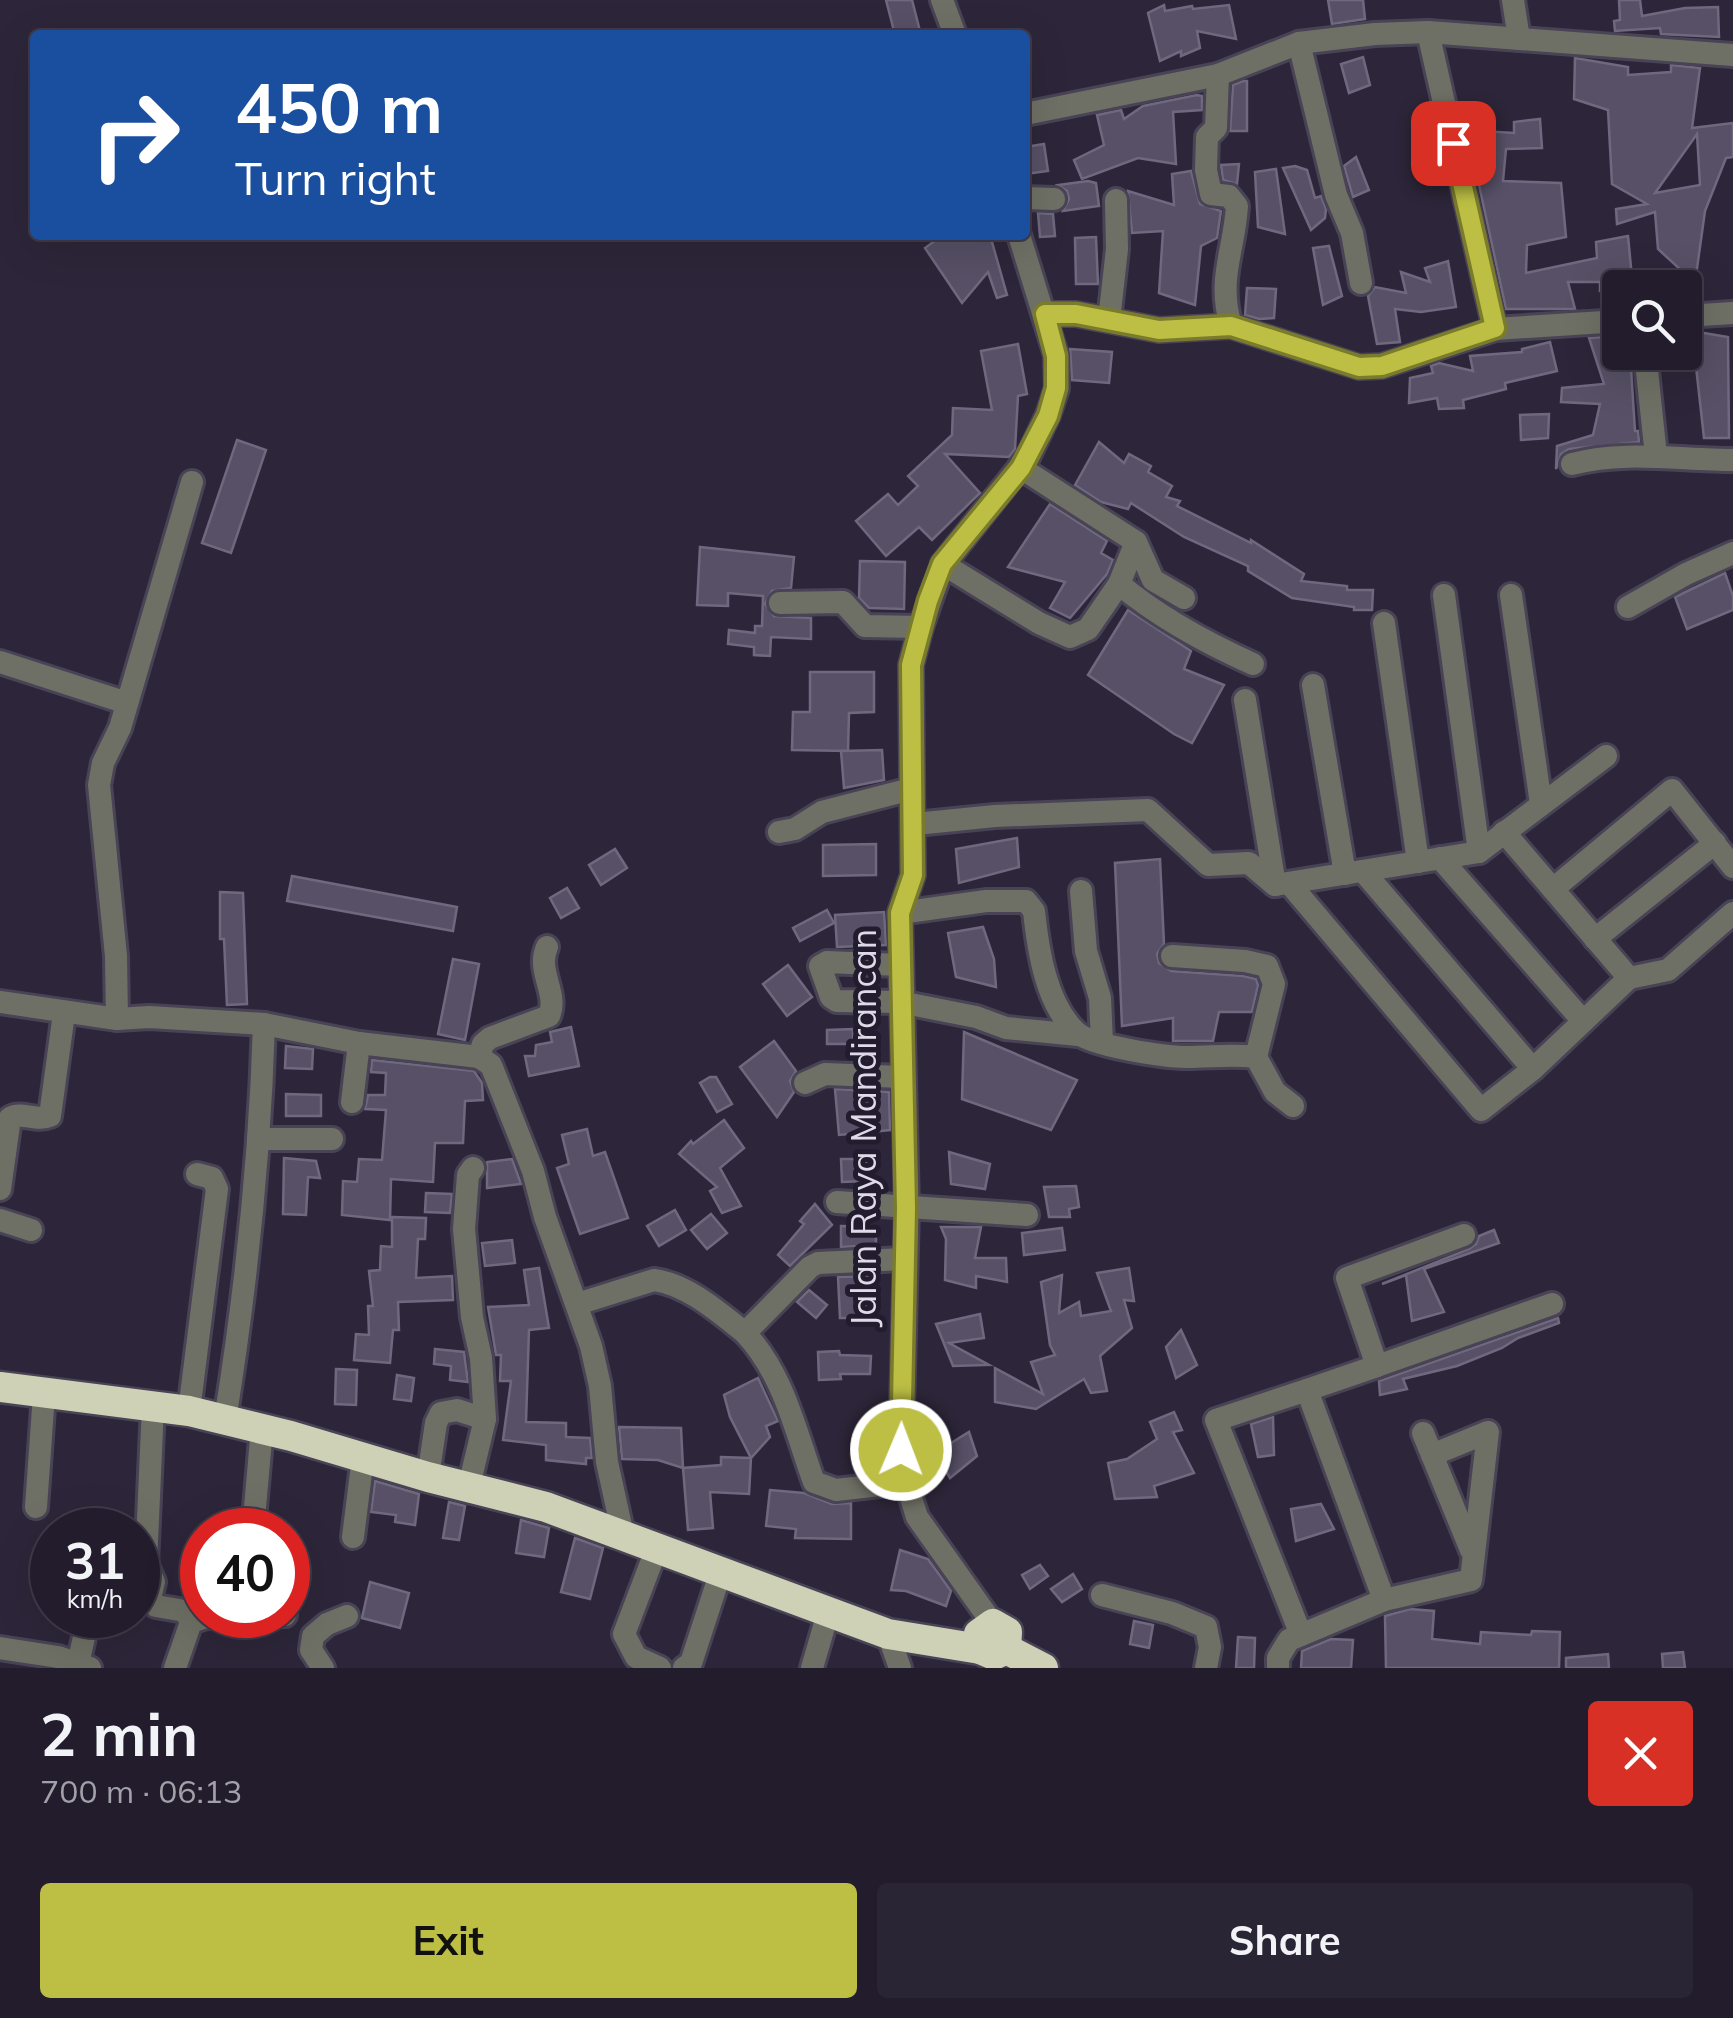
<!DOCTYPE html>
<meta charset="utf-8">
<style>
:root{--surface:#221c2c;--page:#2a2534;--text:#f1f3f6;--muted:#a2a1a9;--line:#3f3a48;--accent:#bcbf44}
body{margin:0;font-family:Mulish,sans-serif;background:var(--page);color:var(--text);height:100vh;display:flex;flex-direction:column;font-size:38px;white-space:nowrap}
*{box-sizing:border-box;margin:0}
p{font-size:32px;color:var(--muted)}
.icon{flex:none;width:55px;height:55px;fill:none;stroke:currentColor;stroke-width:2;stroke-linecap:round;stroke-linejoin:round}
.map{position:relative;height:1668px;overflow:hidden}
.side{display:flex;flex-direction:column;background:var(--surface);flex:1}
.side>*{flex:none}
.banner{position:absolute;left:30px;top:30px;width:1000px;height:210px;border-radius:10px;box-shadow:0 10px 40px #0002,0 0 0 2px var(--line);background:#1a4fa0;color:#fff;overflow:hidden}
.tools{position:absolute;left:1602px;top:270px;display:grid;gap:20px}
.tools a{display:grid;place-items:center;width:100px;height:100px;border-radius:10px;background:var(--surface);box-shadow:0 10px 40px #0002,0 0 0 2px var(--line);font-size:50px}
.speed{position:absolute;left:30px;top:1508px;display:flex;gap:20px;font-size:50px;font-weight:700;text-align:center}
.speed>*{display:grid;place-content:center;width:130px;height:130px;border-radius:50%;background:var(--surface);box-shadow:0 10px 40px #0002,0 0 0 2px var(--line);line-height:1}
.speed small{font-size:25px;font-weight:400}
.speed .limit{border:15px solid #d22;background:#fff;color:#111}
.pin{position:absolute;display:grid;place-items:center;width:85px;height:85px;color:#fff;margin:-42px;border-radius:20px;box-shadow:0 5px 15px #0006}
.me{position:absolute;width:110px;margin:-55px;rotate:1deg;stroke-linejoin:round;filter:drop-shadow(0 0 8px #0008)}
.turn{display:flex;align-items:center;gap:35px;height:210px;padding:0 40px;font-size:45px}
.turn .icon{width:130px;height:130px;stroke-width:2.5}
.turn b{display:block;font-size:70px;line-height:85px}
.round{display:grid;place-items:center;flex:none;width:105px;height:105px;border-radius:10px;background:var(--page)}
.summary{display:flex;align-items:center;justify-content:space-between;height:170px;padding:0 40px}
h1{font-size:60px;font-weight:700;line-height:75px}
.cta{display:flex;gap:20px;margin-top:auto;padding:20px 40px}
.cta a{flex:1;height:115px;border-radius:10px;background:var(--accent);color:#111;font-size:40px;font-weight:700;line-height:115px;text-align:center}
.cta a+a{background:var(--page);color:var(--text)}
.map>svg:first-child{display:block}
</style>
<div class="map">
<svg width="1733" height="1668" viewBox="0 0 1733 1668">
<rect width="100%" height="100%" fill="#2d263a"/>
<g fill="#575066" stroke="#70687f" stroke-width="2.5" fill-rule="evenodd">
<path d="M886 0H912L921 35H895Z"/>
<path d="M1328 0H1363L1365 19 1332 24Z"/>
<path d="M1619 0H1640L1642 16 1685 8 1718 7 1719 37 1661 34 1660 28 1615 31 1614 21 1620 20Z"/>
<path d="M1164 5 1165 11 1192 6 1193 9 1229 5 1236 39 1197 31 1200 48 1181 56V51L1160 61 1148 13Z"/>
<path d="M1363 57 1370 85 1349 93 1341 64Z"/>
<path d="M1575 58 1628 67V75L1671 72V65L1700 68 1692 128 1733 123V157L1726 158 1705 211 1695 283 1658 249 1655 212 1617 224 1616 209 1647 204 1612 184 1608 110 1574 99ZM1697 134 1700 185 1655 193Z"/>
<path d="M1243 81H1247V131H1230L1233 85Z"/>
<path d="M1197 95 1202 96V110L1173 112 1176 164 1138 158 1082 179 1074 160 1104 145 1097 115 1121 110 1124 119 1143 106Z"/>
<path d="M1540 119 1542 148 1506 149 1503 181 1561 183 1566 237 1527 245 1526 273 1597 258 1596 242 1628 236 1633 288 1600 291V282H1568L1575 309H1506L1467 130 1514 133V122Z"/>
<path d="M1044 144 1048 171 1025 174V147Z"/>
<path d="M1356 157 1369 190 1353 197 1344 166Z"/>
<path d="M1239 164 1237 184 1223 180 1221 165Z"/>
<path d="M1295 166 1307 170 1315 198 1321 196 1326 209 1325 218 1311 230 1283 168Z"/>
<path d="M1276 169 1285 234 1258 227 1255 172Z"/>
<path d="M1191 171 1200 204 1221 211 1217 238 1201 246 1195 305 1159 293 1163 231 1132 233 1128 191 1174 205 1172 174Z"/>
<path d="M1088 181 1096 183 1099 206 1063 211 1069 199 1067 191 1058 185Z"/>
<path d="M1038 213 1053 214 1055 236 1040 237Z"/>
<path d="M943 235H990L1007 295 997 298 988 272 962 303 925 248Z"/>
<path d="M1096 237 1098 284H1076L1075 238Z"/>
<path d="M1329 246 1342 296 1323 305 1313 248Z"/>
<path d="M1448 261 1456 307 1421 312 1395 309 1400 342 1377 344 1368 296 1375 287 1406 293 1401 272 1430 282 1425 268Z"/>
<path d="M1247 288 1276 289 1274 318 1259 319 1245 315Z"/>
<path d="M1692 331 1728 337 1729 438H1704Z"/>
<path d="M1620 336V352H1630L1635 431H1638L1639 442 1569 449 1561 454 1556 469 1557 446 1593 435 1600 404 1561 402 1562 388 1604 384 1589 338Z"/>
<path d="M1550 342 1557 371 1505 383 1506 389 1463 400 1464 408 1439 409 1437 398 1409 403 1410 378 1433 373 1431 366 1439 363 1473 371 1470 356 1522 352V349Z"/>
<path d="M1018 344 1027 394 1018 396 1015 449 1009 457 945 454 980 493 932 540 919 527 886 556 856 521 888 494 898 505 918 486 908 476 952 435 953 408 992 410 981 351Z"/>
<path d="M1070 349 1112 352 1109 383 1072 380Z"/>
<path d="M1549 414 1548 438 1521 440 1520 415Z"/>
<path d="M237 440 266 450 231 553 202 543Z"/>
<path d="M1099 442 1124 463 1129 454 1151 466 1148 472 1172 486 1166 497 1180 501 1177 506 1251 543V540L1304 574 1301 581 1347 586V590H1373L1372 610H1354V607L1292 598 1248 571V566L1184 537 1131 503 1128 509 1101 502 1075 485Z"/>
<path d="M1050 504 1107 541 1101 553 1113 560 1107 574 1070 618 1050 608 1065 582 1008 567Z"/>
<path d="M700 547 794 557 791 588 772 591 765 604 774 616 811 618V639L771 637 770 656 754 655V647L728 644 729 630 755 633V626H762L763 596 728 593V606L697 605Z"/>
<path d="M860 561 905 562 904 609 869 608 859 598Z"/>
<path d="M1725 573 1733 596V610L1687 629 1675 597Z"/>
<path d="M1128 610 1191 651 1184 669 1224 685 1192 743 1174 734 1088 675Z"/>
<path d="M810 672H874V712L849 713 848 751 792 750 793 712H810Z"/>
<path d="M882 750 884 780 844 788 841 751Z"/>
<path d="M1017 838 1019 867 959 883 956 849Z"/>
<path d="M876 844V875L823 876V845Z"/>
<path d="M615 849 627 868 601 885 589 865Z"/>
<path d="M1160 859 1164 944 1157 954 1159 963 1171 971 1243 976 1256 979 1258 985 1252 1012H1219L1213 1041H1173V1018L1122 1026 1115 863Z"/>
<path d="M292 876 457 907 453 931 287 901Z"/>
<path d="M567 888 579 908 561 918 550 898Z"/>
<path d="M220 892 243 893 247 1004 227 1005 224 939H220Z"/>
<path d="M827 910 834 923 800 941 793 928Z"/>
<path d="M884 912 886 945 837 947 835 915Z"/>
<path d="M983 927 994 959 996 987 956 977 948 933Z"/>
<path d="M453 959 479 964 465 1040 438 1034Z"/>
<path d="M788 965 812 997 787 1016 763 984Z"/>
<path d="M571 1027 579 1066 529 1076 525 1056H535L536 1045 552 1042 550 1032Z"/>
<path d="M853 1029V1044H827V1030Z"/>
<path d="M964 1032 1077 1080 1051 1130 962 1099Z"/>
<path d="M774 1041 796 1071 790 1081 794 1092 777 1117 740 1067Z"/>
<path d="M286 1046 313 1049 312 1069 285 1068Z"/>
<path d="M372 1060 474 1071 482 1083 483 1100 465 1101 463 1143H435L433 1182 391 1179 390 1220 342 1215 343 1181 357 1182 359 1159 382 1160 386 1110 365 1109 368 1095H385L386 1073 371 1072Z"/>
<path d="M710 1077H716L732 1104 717 1112 700 1083Z"/>
<path d="M835 1089 889 1092 890 1130 839 1135Z"/>
<path d="M286 1094 321 1095V1116H286Z"/>
<path d="M724 1120 744 1148 720 1168 741 1206 722 1213 710 1191 717 1187 679 1154 691 1141 693 1144Z"/>
<path d="M587 1129 593 1156 605 1152 628 1218 580 1234 557 1168 569 1164 562 1135Z"/>
<path d="M949 1152 990 1164 985 1189 951 1184Z"/>
<path d="M284 1158 316 1161 320 1178 308 1177 306 1215 283 1214Z"/>
<path d="M512 1159 521 1184 487 1188V1162Z"/>
<path d="M841 1159H866L867 1181 842 1182Z"/>
<path d="M1076 1186 1079 1207 1069 1209 1070 1217H1049L1044 1187Z"/>
<path d="M426 1193 452 1194 450 1213 425 1212Z"/>
<path d="M815 1204 832 1225 790 1266 778 1255 804 1224 800 1221Z"/>
<path d="M675 1210 686 1230 659 1246 647 1226Z"/>
<path d="M711 1214 727 1233 707 1249 691 1230Z"/>
<path d="M392 1217 426 1218 425 1239H418L416 1278 452 1276 453 1300 398 1302 399 1330H393L390 1363 354 1360 356 1334 369 1335 368 1306H373L369 1271 380 1270 381 1246 392 1247Z"/>
<path d="M841 1226 876 1227V1245L841 1247Z"/>
<path d="M941 1227H981L975 1258H1006L1007 1282 976 1276V1288L945 1280 946 1239Z"/>
<path d="M1062 1228 1065 1250 1024 1255 1022 1233Z"/>
<path d="M1494 1230 1499 1243 1424 1269 1444 1312 1412 1321 1406 1275 1382 1284 1469 1249 1476 1244 1479 1236Z"/>
<path d="M512 1240 515 1263 485 1266 482 1243Z"/>
<path d="M539 1268 549 1328 529 1330 526 1422 566 1423V1437L590 1438 592 1458H586V1464L546 1460V1445L503 1440 511 1381H500L501 1355H496L488 1307 529 1305 524 1270Z"/>
<path d="M1129 1268 1134 1301 1124 1300 1132 1328 1100 1356 1107 1391 1091 1393 1084 1379 1036 1409 995 1402V1368L1043 1394 1031 1362 1055 1355 1050 1345 1041 1282 1062 1275 1059 1313 1079 1302 1081 1316 1111 1311 1097 1273Z"/>
<path d="M870 1276 871 1285H865L866 1318H840L838 1277Z"/>
<path d="M809 1290 827 1305 816 1318 797 1302Z"/>
<path d="M980 1314 984 1338 949 1343 989 1365 953 1366 936 1324Z"/>
<path d="M1558 1318 1559 1323 1518 1338 1502 1348 1457 1366 1403 1379 1407 1389 1380 1395 1379 1381Z"/>
<path d="M1181 1330 1197 1365 1176 1378 1166 1347Z"/>
<path d="M435 1349 464 1352 468 1382 450 1380 451 1366 434 1364Z"/>
<path d="M839 1351 840 1355 871 1356 870 1374H840L841 1379 819 1380 818 1352Z"/>
<path d="M336 1369 357 1370 356 1405 335 1404Z"/>
<path d="M397 1375 414 1378 411 1401 394 1399Z"/>
<path d="M758 1378 778 1421 766 1426 770 1437 751 1458 730 1417 724 1395Z"/>
<path d="M1174 1412 1182 1430 1173 1432 1194 1473 1154 1486 1157 1497 1115 1499 1108 1463 1127 1459 1157 1439 1150 1422Z"/>
<path d="M1273 1417 1274 1455 1258 1457 1251 1424Z"/>
<path d="M619 1427 681 1428 683 1468 658 1460 622 1459Z"/>
<path d="M969 1432 977 1456 950 1478 935 1453Z"/>
<path d="M721 1457 751 1458 749 1494 710 1492 713 1528 688 1530 683 1468 721 1465Z"/>
<path d="M375 1481 419 1494 415 1525 395 1522 396 1515 371 1512Z"/>
<path d="M770 1490 804 1493 832 1504 851 1503V1539L795 1538 796 1529 766 1526Z"/>
<path d="M449 1502 465 1506 459 1540 443 1538Z"/>
<path d="M1321 1504 1334 1529 1296 1541 1291 1509Z"/>
<path d="M521 1520 549 1528 544 1557 516 1553Z"/>
<path d="M575 1538 603 1548 590 1599 561 1592Z"/>
<path d="M900 1550 928 1559 951 1591 946 1606 906 1591 891 1590Z"/>
<path d="M1040 1565 1048 1576 1030 1589 1022 1575Z"/>
<path d="M1073 1574 1082 1589 1062 1602 1051 1589Z"/>
<path d="M370 1582 409 1593 400 1628 362 1618Z"/>
<path d="M1410 1609 1434 1611 1432 1639 1480 1644 1481 1632 1531 1635 1532 1631 1560 1632 1559 1668H1386L1385 1616Z"/>
<path d="M1134 1621 1153 1625 1149 1648 1130 1644Z"/>
<path d="M1238 1637 1255 1638 1254 1668H1236Z"/>
<path d="M1331 1639 1353 1640 1351 1668H1301L1302 1651Z"/>
<path d="M1683 1652 1685 1668H1663L1662 1654Z"/>
<path d="M1608 1654 1609 1668H1566V1658Z"/>
</g>
<g fill="none" stroke-linecap="round" stroke-linejoin="round">
<defs>
<g id="minor">
<path d="M942 0 955 35"/>
<path d="M1513 0 1519 39"/>
<path d="M1428 32 1495 329"/>
<path d="M1299 43 1336 195 1352 233 1361 283"/>
<path d="M1218 75 1216 128 1207 137 1206 170 1211 194 1229 196 1237 206C1234 252 1217 279 1231 326"/>
<path d="M1025 114 1218 75 1299 43 1375 34 1428 32 1733 55"/>
<path d="M1025 198 1054 199"/>
<path d="M1045 314H1076L1159 330 1231 326 1359 367 1382 366 1495 329 1620 321"/>
<path d="M1685 316 1733 313"/>
<path d="M1109 320 1117 249 1116 200"/>
<path d="M1645 352 1656 456"/>
<path d="M1572 464C1624 450 1679 460 1733 460"/>
<path d="M1021 468 1136 542 1153 580 1184 598"/>
<path d="M1136 542 1119 584C1160 618 1204 642 1253 664"/>
<path d="M943 564 1039 623 1070 637 1088 629 1119 584"/>
<path d="M1444 595 1479 852"/>
<path d="M1511 595 1541 804"/>
<path d="M780 603 843 602 865 626 921 627"/>
<path d="M1628 607 1686 574 1733 553"/>
<path d="M1384 623 1418 862"/>
<path d="M0 662 127 703"/>
<path d="M1313 685 1345 874"/>
<path d="M1245 700 1275 885"/>
<path d="M915 824 995 816 1148 810 1208 865 1249 863 1275 885 1479 852 1606 756"/>
<path d="M779 832 795 829 822 812 911 789"/>
<path d="M1440 858 1583 1021"/>
<path d="M1363 871 1533 1069"/>
<path d="M1289 883 1481 1110 1533 1069 1629 978 1504 832"/>
<path d="M1553 889 1672 790 1733 867"/>
<path d="M1081 891 1086 951 1100 998 1102 1042"/>
<path d="M900 913 986 901H1026L1034 911C1038 950 1046 1004 1076 1032 1091 1046 1165 1057 1187 1057 1211 1057 1232 1054 1256 1057L1275 1092 1293 1106"/>
<path d="M1595 939 1715 843"/>
<path d="M1172 956 1245 961 1267 966 1274 984 1256 1057"/>
<path d="M900 965 827 962 820 966 831 997 837 1001 900 1002 976 1017 1006 1028 1078 1035"/>
<path d="M1629 978 1668 970 1733 913"/>
<path d="M0 1002 117 1019 149 1017 264 1024 359 1043 479 1057 491 1065 533 1171 545 1217 591 1346 600 1386 607 1462 623 1535"/>
<path d="M117 1019 116 956 99 785 103 763 120 728 192 482"/>
<path d="M479 1057 483 1044 490 1038 549 1016C559 994 536 971 547 947"/>
<path d="M805 1083 825 1074 902 1077"/>
<path d="M352 1102 359 1043"/>
<path d="M258 1139H332"/>
<path d="M0 1189 10 1118C22 1111 36 1122 50 1116L64 1013"/>
<path d="M837 1202 1027 1215"/>
<path d="M0 1220 31 1230"/>
<path d="M577 1304 654 1280C687 1284 720 1313 745 1333L810 1267 818 1263 904 1259"/>
<path d="M745 1333C784 1375 795 1430 814 1482L836 1490 906 1482"/>
<path d="M1377 1366 1552 1304"/>
<path d="M153 1406 146 1564 154 1582 150 1599 156 1606 185 1611 191 1622"/>
<path d="M189 1411 217 1189 212 1178 197 1174"/>
<path d="M225 1420C246 1289 260 1157 264 1024"/>
<path d="M1423 1433 1471 1550"/>
<path d="M428 1477 436 1423 441 1413 457 1410 485 1419"/>
<path d="M469 1486 485 1419 481 1358 472 1317 464 1229 468 1175 473 1168"/>
<path d="M36 1507 44 1394"/>
<path d="M253 1530 262 1428"/>
<path d="M353 1537 363 1457"/>
<path d="M656 1550 624 1634 636 1657 660 1668"/>
<path d="M1102 1595 1172 1613 1206 1627 1210 1647 1206 1668"/>
<path d="M1384 1600 1307 1390 1377 1366 1347 1278 1464 1235"/>
<path d="M993 1624 917 1517 906 1482 901 1450 907 1208 900 913 913 875 911 665 921 627 943 564 1028 457 1048 415 1057 388 1056 355 1019 235"/>
<path d="M888 1634 900 1668"/>
<path d="M1301 1635 1216 1420 1307 1390"/>
<path d="M0 1648 58 1657 90 1668"/>
<path d="M78 1664 89 1615"/>
<path d="M175 1668 191 1622 206 1617 285 1615"/>
<path d="M323 1668 311 1650 313 1636 327 1624 347 1616"/>
<path d="M684 1668 691 1663 721 1571"/>
<path d="M812 1668 828 1613"/>
<path d="M1278 1668V1658L1289 1640 1384 1600 1471 1580 1488 1432 1432 1455"/>
</g>
<g id="highway">
<path d="M0 1387 189 1411 291 1436 428 1477 546 1507 888 1634 980 1649 994 1655 1006 1649"/>
<path d="M980 1649 979 1634 993 1624 1007 1632 1006 1649"/>
<path d="M1006 1649 1043 1668"/>
</g>
</defs>
<use href="#minor" stroke="#494356" stroke-width="28"/>
<use href="#highway" stroke="#494356" stroke-width="35"/>
<use href="#minor" stroke="#6f7065" stroke-width="22"/>
<use href="#highway" stroke="#cfd1b6" stroke-width="30"/>
</g>
<g fill="none" stroke-linecap="round" stroke-linejoin="round">
<defs>
<path id="route" d="M901 1450 906 1208 900 913 913 875 911 665 928 601 942 564 1021 468 1048 416 1056 388V356L1045 314H1076L1159 330 1231 326 1359 367 1382 366 1495 328 1453 143"/>
</defs>
<use href="#route" stroke="#7a7c2c" stroke-width="25"/>
<use href="#route" stroke="#bcbf44" stroke-width="18"/>
</g>
<g text-anchor="middle" stroke-width="10" stroke-linejoin="round" paint-order="stroke">
<g font-size="35" fill="#dedae7" stroke="#231c2f">
<text transform="translate(864 1128) rotate(-90)" y="12">Jalan Raya Mandirancan</text>
</g>
</g>
</svg>
<div class="tools">
<a><svg class="icon" aria-label="search" viewBox="0 0 24 24"><circle cx="10" cy="10" r="6"/><path d="M15 15l6 6"/></svg></a>
</div>
<div class="speed"><div>31<small>km/h</small></div><div class="limit">40</div></div>
<div class="pin" style="left:1453px;top:143px;background:#d93025"><svg class="icon" aria-label="arrive" viewBox="0 0 24 24"><path d="M6 21V4h12l-3 4 3 4H6"/></svg></div>
<svg class="me" style="left:901px;top:1450px" viewBox="-20 -20 40 40"><circle r="17" fill="#bcbf44" stroke="#fff" stroke-width="3"/><path d="M0-11L8 9 0 5-8 9z" fill="#fff"/></svg>
<div class="banner">
<div class="turn"><svg class="icon" aria-label="right" viewBox="0 0 24 24"><path d="M7 20v-9h11M14 6l5 5-5 5"/></svg><div><b>450 m</b>Turn right</div></div>
</div>
</div>
<section class="side">
<div class="summary"><div><h1>2 min</h1><p>700 m · 06:13</p></div><a class="round" style="background:#d93025;color:#fff"><svg class="icon" aria-label="close" viewBox="0 0 24 24"><path d="M6 6l12 12M18 6L6 18"/></svg></a></div>
<div class="cta"><a>Exit</a><a>Share</a></div>
</section>
